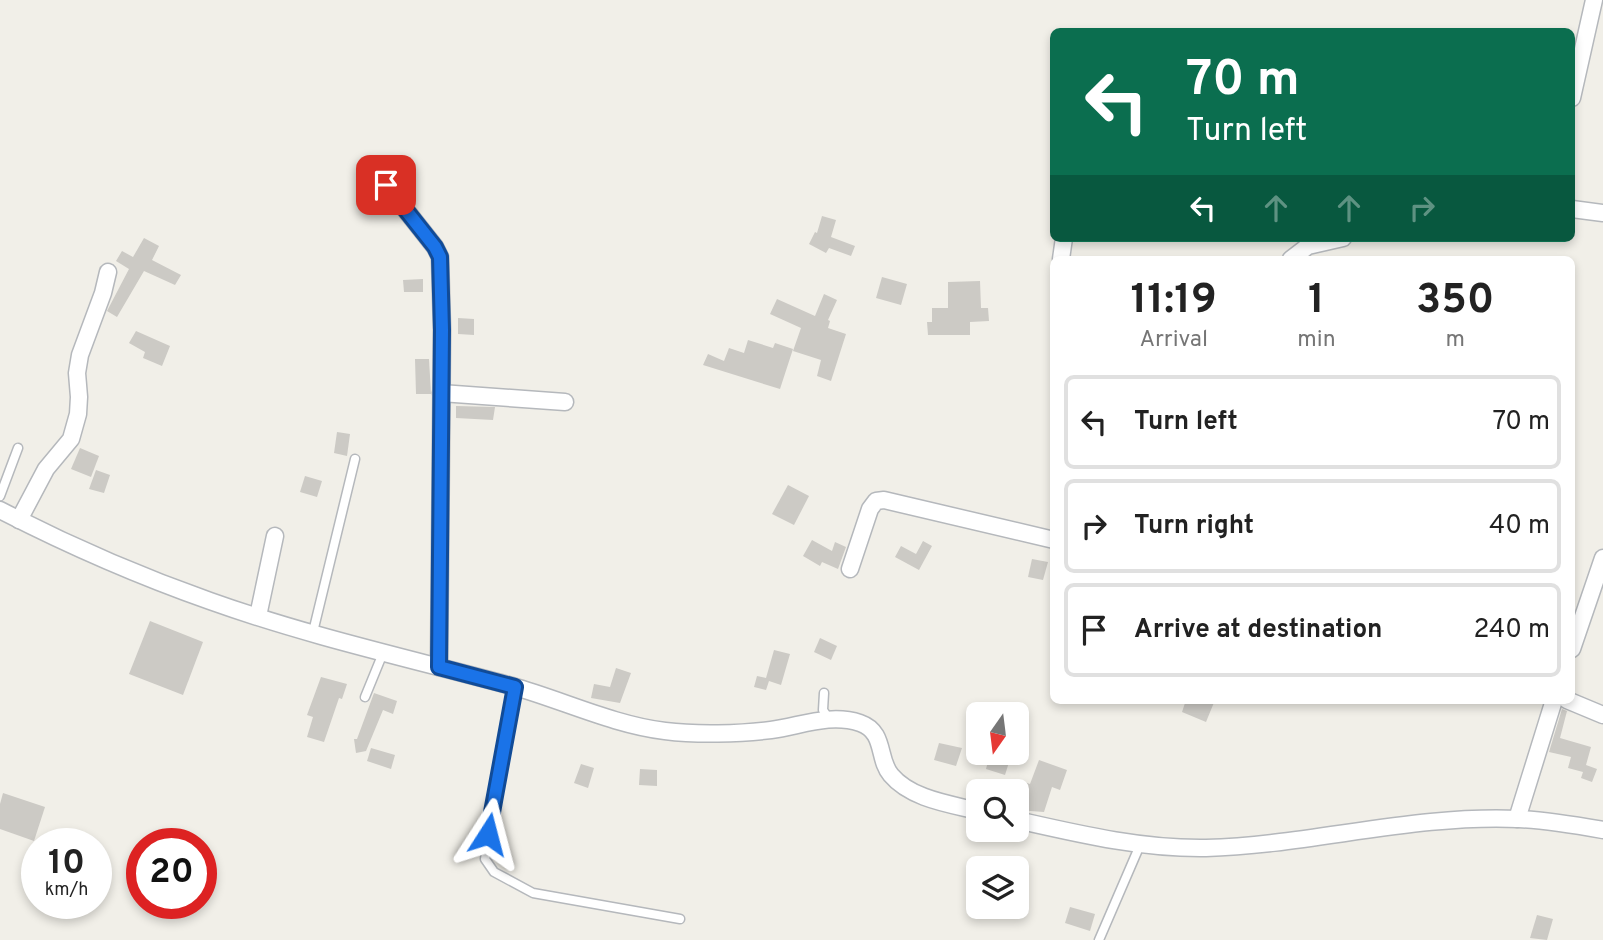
<!DOCTYPE html>
<style>
:root{--surface:#fff;--page:#f6f6f6;--text:#222;--muted:#767676;--line:#e0e0e0}
body{margin:0;font-family:Overpass,sans-serif;background:var(--page);color:var(--text);height:100vh;display:flex;flex-direction:column;font-size:26px;white-space:nowrap}
*{box-sizing:border-box;margin:0}
p{font-size:23px;color:var(--muted)}
.icon{flex:none;width:38px;height:38px;fill:none;stroke:currentColor;stroke-width:2;stroke-linecap:round;stroke-linejoin:round}
.map{position:relative;flex:1;overflow:hidden}
.drawer{position:absolute;left:1050px;top:256px;width:525px;height:448px;display:flex;flex-direction:column;background:var(--surface);border-radius:10px;box-shadow:0 4px 10px #0003}
.drawer>*{flex:none}
.banner{position:absolute;left:1050px;top:28px;width:525px;height:214px;border-radius:10px;box-shadow:0 4px 10px #0003;background:#0b6e4f;color:#fff;overflow:hidden}
.needle{width:46px;rotate:194deg}
.fabs{position:absolute;left:966px;top:702px;display:grid;gap:14px}
.fabs a{display:grid;place-items:center;width:63px;height:63px;border-radius:10px;background:var(--surface);box-shadow:0 4px 10px #0003;font-size:35px}
.speed{position:absolute;left:21px;top:828px;display:flex;gap:14px;font-size:35px;font-weight:700;text-align:center}
.speed>*{display:grid;place-content:center;width:91px;height:91px;border-radius:50%;background:var(--surface);box-shadow:0 4px 10px #0003;line-height:1}
.speed small{font-size:18px;font-weight:400}
.speed .limit{border:10px solid #d22;background:#fff;color:#111}
.pin{position:absolute;display:grid;place-items:center;width:60px;height:60px;color:#fff;margin:-30px;border-radius:14px;box-shadow:0 4px 10px #0006}
.me{position:absolute;width:77px;margin:-38px;rotate:9deg;stroke-linejoin:round;filter:drop-shadow(0 0 5px #0008)}
.turn{display:flex;align-items:center;gap:24px;height:147px;padding:0 21px;font-size:32px}
.turn .icon{width:91px;height:91px;stroke-width:2.5}
.turn b{display:block;font-size:49px;line-height:60px}
.lanes{display:flex;align-items:center;height:66px;padding:0 21px;background:#0003;justify-content:center;gap:35px;direction:ltr}
.lanes .off{opacity:.35}
.eta{display:flex;justify-content:space-evenly;align-items:center;height:119px;text-align:center}
.eta b{font-size:42px;font-weight:700;line-height:49px}
ul{padding:0;list-style:none}
li{display:flex;align-items:center;gap:21px;height:94px;margin:0 14px 10px;padding:0 7px;border:4px solid var(--line);border-radius:10px}
li div{flex:1}
li b{display:block;font-size:26px}
li em{font-style:normal}
.map>svg:first-child{display:block}
</style>
<div class="map">
<svg width="1603" height="940" viewBox="0 0 1603 940">
<rect width="100%" height="100%" fill="#f1efe8"/>
<g fill="#cccac5">
<path d="M822 216 836 220 831 237 855 246 851 256 829 248 826 253 809 244 815 232 817 233Z"/>
<path d="M144 238 159 246 152 260 181 275 175 285 144 271 117 317 107 311 129 269 116 261 122 251 133 257Z"/>
<path d="M882 277 907 284 901 305 876 298Z"/>
<path d="M423 279V292H404L403 280Z"/>
<path d="M980 281 981 308H988L989 321 970 322V335H928L927 322H932V308H948V282Z"/>
<path d="M824 294 837 300 828 320 830 321 828 328 846 334 831 381 817 376 821 360 793 351 801 328 770 314 777 299 815 316Z"/>
<path d="M458 318 474 319V335L458 334Z"/>
<path d="M136 331 170 346 162 366 143 358 145 352 129 343Z"/>
<path d="M748 340 773 348 775 343 793 349 780 389 703 365 708 354 724 361 729 348 744 353Z"/>
<path d="M415 359H429L431 394H416Z"/>
<path d="M456 406 495 407 493 420 456 418Z"/>
<path d="M337 432 350 434 347 456 334 453Z"/>
<path d="M80 448 99 456 91 477 71 469Z"/>
<path d="M96 470 110 475 104 493 89 489Z"/>
<path d="M305 476 322 481 317 497 300 492Z"/>
<path d="M788 485 809 496 794 525 772 514Z"/>
<path d="M812 540 832 551 835 542 846 547 838 569 822 562 820 566 803 556Z"/>
<path d="M923 541 932 546 919 570 895 557 901 546 916 554Z"/>
<path d="M1032 559 1048 562 1043 580 1028 577Z"/>
<path d="M150 621 203 642 183 695 129 674Z"/>
<path d="M820 638 837 646 831 660 814 652Z"/>
<path d="M774 650 790 654 781 685 769 681 766 690 754 687 757 676 766 678Z"/>
<path d="M616 668 631 673 620 703 591 698 594 684 610 687Z"/>
<path d="M321 677 347 684 342 699 339 698 324 742 307 737 313 717 307 715Z"/>
<path d="M374 693 397 701 393 714 383 710 366 751 356 753 354 739H357Z"/>
<path d="M1186 700H1215L1206 722 1182 712Z"/>
<path d="M1562 709 1567 711 1560 738 1591 747 1586 765 1597 769 1592 782 1581 778 1583 772 1568 768 1571 757 1549 752Z"/>
<path d="M939 743 962 748 956 766 934 760Z"/>
<path d="M371 748 395 755 391 769 367 761Z"/>
<path d="M990 754 1010 759 1005 775 986 769Z"/>
<path d="M1039 760 1067 770 1060 790 1052 787 1044 812 1017 810V784L1023 786 1024 782 1030 784Z"/>
<path d="M581 764 594 768 588 788 574 783Z"/>
<path d="M640 769 657 770V786L639 785Z"/>
<path d="M3 793 45 807 34 841 0 829V804Z"/>
<path d="M1070 907 1095 914 1090 931 1065 923Z"/>
<path d="M1537 915 1553 919 1547 940 1530 938Z"/>
</g>
<g fill="none" stroke-linecap="round" stroke-linejoin="round">
<defs>
<g id="lane">
<path d="M0 496 18 448"/>
<path d="M313 632 355 459"/>
<path d="M515 687 485 859 494 872 533 893 680 919"/>
<path d="M824 693 823 710 829 719"/>
<path d="M365 697 383 653"/>
<path d="M1099 940 1140 845"/>
</g>
<g id="street">
<path d="M1572 98 1594 0"/>
<path d="M386 185 435 247 440 257 442 330 439 667"/>
<path d="M1572 209 1603 213"/>
<path d="M1061 259 1064 238"/>
<path d="M1291 259 1308 246 1343 238"/>
<path d="M441 393 565 402"/>
<path d="M0 510C66 544 139 576 210 601 308 636 411 659 512 686 562 700 614 725 665 731 696 735 740 734 771 730 801 726 830 713 860 723 886 732 877 759 891 775 911 799 950 804 978 811"/>
<path d="M19 520 46 469 71 439 78 414 79 397 77 373 80 355 103 293 108 272"/>
<path d="M850 569 870 509 876 501 884 500 1054 540"/>
<path d="M258 616 275 536"/>
<path d="M1572 649 1603 558"/>
<path d="M1567 700 1603 715"/>
<path d="M1517 819 1554 700"/>
<path d="M1017 820C1079 834 1142 849 1206 848 1310 845 1415 814 1519 819 1547 820 1575 825 1603 830"/>
</g>
</defs>
<use href="#lane" stroke="#b5b8bc" stroke-width="11"/>
<use href="#street" stroke="#b5b8bc" stroke-width="19"/>
<use href="#lane" stroke="#fff" stroke-width="8"/>
<use href="#street" stroke="#fff" stroke-width="16"/>
</g>
<g fill="none" stroke-linecap="round" stroke-linejoin="round">
<defs>
<path id="route" d="M386 185 435 247 440 257 442 330 439 667 515 687 488 834"/>
</defs>
<use href="#route" stroke="#114b97" stroke-width="18"/>
<use href="#route" stroke="#1a73e8" stroke-width="12"/>
</g>
</svg>
<div class="fabs">
<a><svg class="needle" viewBox="-14 -14 28 28"><path d="M0-13l5 13h-10z" fill="#e53935"/><path d="M0 13l5-13h-10z" fill="#767676"/></svg></a>
<a><svg class="icon" aria-label="search" viewBox="0 0 24 24"><circle cx="10" cy="10" r="6"/><path d="M15 15l6 6"/></svg></a>
<a><svg class="icon" aria-label="layers" viewBox="0 0 24 24"><path d="M12 4l9 5-9 5-9-5zM3 14l9 5 9-5"/></svg></a>
</div>
<div class="speed"><div>10<small>km/h</small></div><div class="limit">20</div></div>
<div class="pin" style="left:386px;top:185px;background:#d93025"><svg class="icon" aria-label="arrive" viewBox="0 0 24 24"><path d="M6 21V4h12l-3 4 3 4H6"/></svg></div>
<svg class="me" style="left:488px;top:834px" viewBox="-20 -20 40 40"><path d="M0-17L14 15 0 8-14 15z" fill="#1a73e8" stroke="#fff" stroke-width="4"/></svg>
<div class="banner">
<div class="turn"><svg class="icon" aria-label="left" viewBox="0 0 24 24"><path d="M17 20v-9H6M10 6l-5 5 5 5"/></svg><div><b>70 m</b>Turn left</div></div>
<div class="lanes"><svg class="icon" aria-label="left" viewBox="0 0 24 24"><path d="M17 20v-9H6M10 6l-5 5 5 5"/></svg><svg class="icon off" aria-label="ahead" viewBox="0 0 24 24"><path d="M12 20V5M6 11l6-6 6 6"/></svg><svg class="icon off" aria-label="ahead" viewBox="0 0 24 24"><path d="M12 20V5M6 11l6-6 6 6"/></svg><svg class="icon off" aria-label="right" viewBox="0 0 24 24"><path d="M7 20v-9h11M14 6l5 5-5 5"/></svg></div>
</div>
<section class="drawer">
<div class="eta">
<div><b>11:19</b><p>Arrival</p></div>
<div><b>1</b><p>min</p></div>
<div><b>350</b><p>m</p></div>
</div>
<ul>
<li><svg class="icon" aria-label="left" viewBox="0 0 24 24"><path d="M17 20v-9H6M10 6l-5 5 5 5"/></svg><div><b>Turn left</b></div><em>70 m</em></li>
<li><svg class="icon" aria-label="right" viewBox="0 0 24 24"><path d="M7 20v-9h11M14 6l5 5-5 5"/></svg><div><b>Turn right</b></div><em>40 m</em></li>
<li><svg class="icon" aria-label="arrive" viewBox="0 0 24 24"><path d="M6 21V4h12l-3 4 3 4H6"/></svg><div><b>Arrive at destination</b></div><em>240 m</em></li>
</ul>
</section>
</div>
